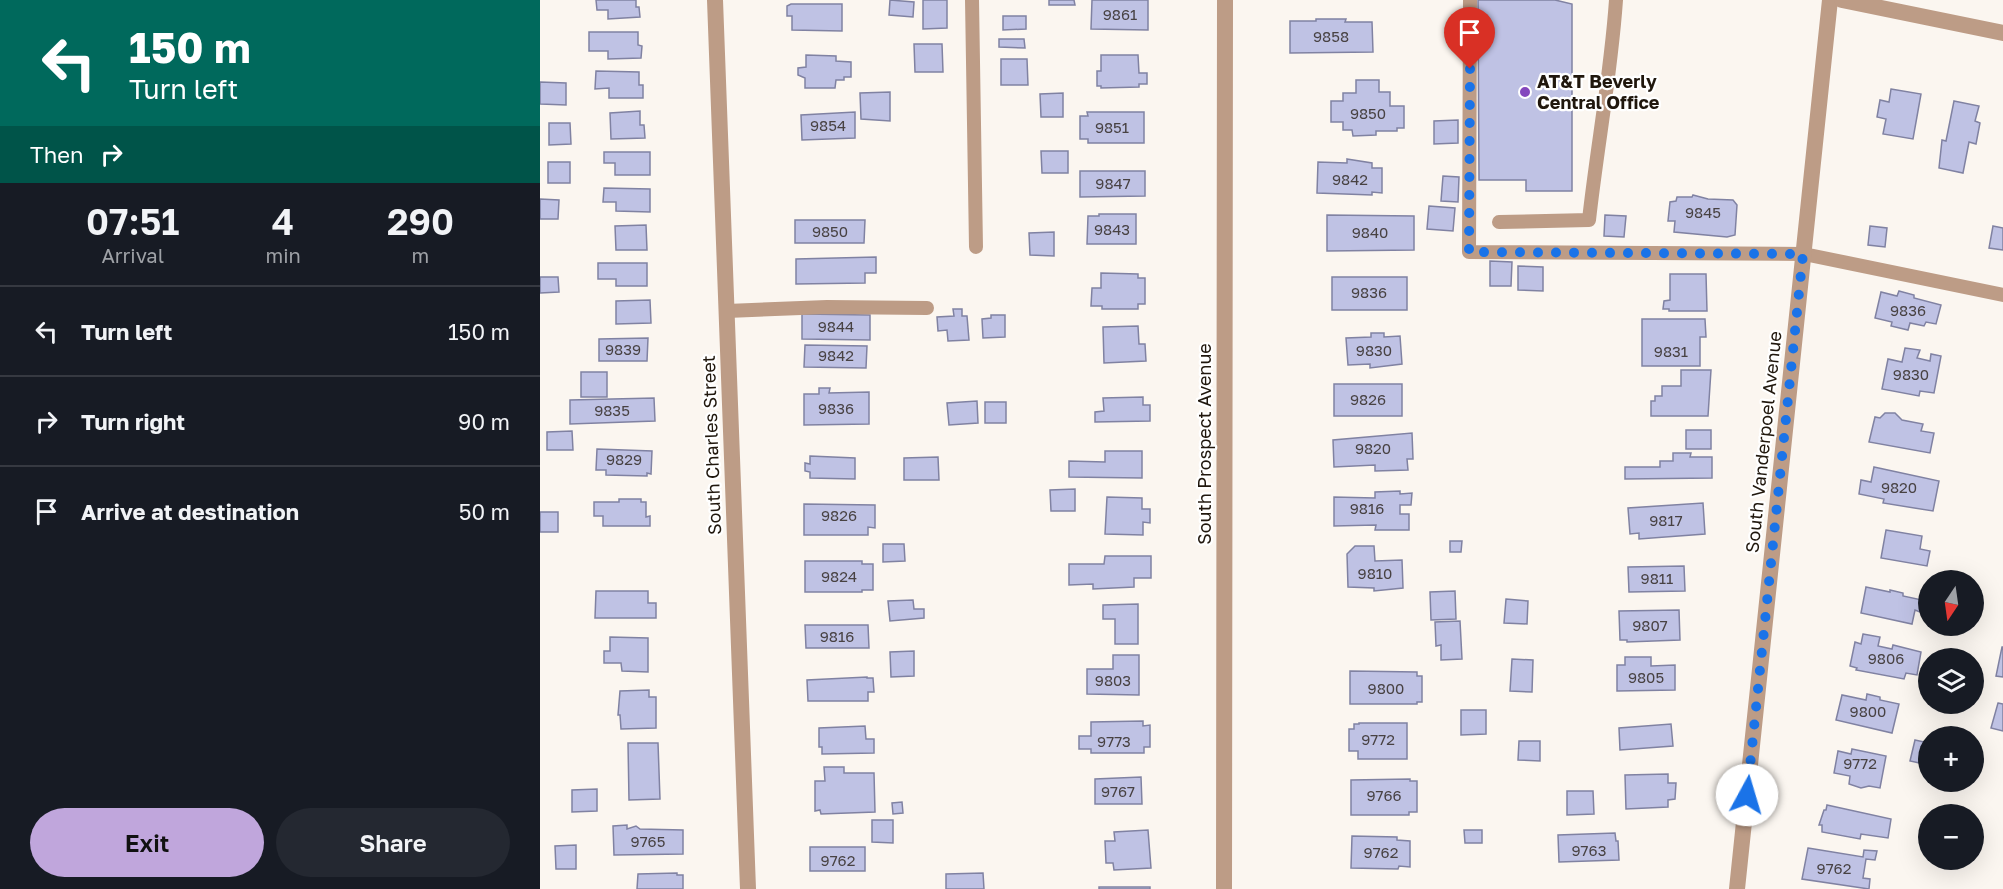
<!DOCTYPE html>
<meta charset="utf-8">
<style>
:root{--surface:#171b24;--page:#242831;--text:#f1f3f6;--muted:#9ea1a6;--line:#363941;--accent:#c0a6dc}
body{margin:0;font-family:"Golos Text",sans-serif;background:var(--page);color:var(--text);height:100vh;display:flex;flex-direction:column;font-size:22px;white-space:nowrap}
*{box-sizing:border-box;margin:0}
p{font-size:20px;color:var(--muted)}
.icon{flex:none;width:33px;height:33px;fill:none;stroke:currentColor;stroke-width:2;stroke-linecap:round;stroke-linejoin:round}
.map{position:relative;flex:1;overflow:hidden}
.panel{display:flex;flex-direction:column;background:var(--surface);width:540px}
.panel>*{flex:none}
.hud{background:#00695c;color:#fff;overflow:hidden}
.needle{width:39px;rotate:193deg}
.buttons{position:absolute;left:1378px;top:570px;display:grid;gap:12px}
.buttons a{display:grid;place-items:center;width:66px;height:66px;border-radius:50%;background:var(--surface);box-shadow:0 6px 24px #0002;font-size:30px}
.pin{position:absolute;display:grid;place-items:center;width:51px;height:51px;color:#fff;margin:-62px -26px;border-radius:50% 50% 50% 0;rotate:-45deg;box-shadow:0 0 6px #0007}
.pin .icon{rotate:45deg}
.me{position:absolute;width:66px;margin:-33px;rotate:6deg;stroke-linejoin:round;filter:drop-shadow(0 0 4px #0008)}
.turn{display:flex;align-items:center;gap:21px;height:126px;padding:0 30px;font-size:27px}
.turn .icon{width:78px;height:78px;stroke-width:2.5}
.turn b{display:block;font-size:42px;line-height:51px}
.then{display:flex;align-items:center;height:57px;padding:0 30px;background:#0003;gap:12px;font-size:22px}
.eta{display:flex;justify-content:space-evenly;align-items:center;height:102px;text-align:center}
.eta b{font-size:36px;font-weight:600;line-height:42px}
.action{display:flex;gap:12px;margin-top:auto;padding:12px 30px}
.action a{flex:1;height:69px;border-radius:36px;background:var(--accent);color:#111;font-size:24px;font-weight:600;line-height:69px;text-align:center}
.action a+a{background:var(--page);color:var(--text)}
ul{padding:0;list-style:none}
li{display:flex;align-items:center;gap:18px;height:90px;padding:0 30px;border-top:2px solid var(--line)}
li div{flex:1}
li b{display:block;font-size:22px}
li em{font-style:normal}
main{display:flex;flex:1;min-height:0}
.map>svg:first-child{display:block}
</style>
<main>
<section class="panel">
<div class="hud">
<div class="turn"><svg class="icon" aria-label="left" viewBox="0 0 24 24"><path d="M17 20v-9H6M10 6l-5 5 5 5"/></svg><div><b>150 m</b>Turn left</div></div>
<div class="then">Then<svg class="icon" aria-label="right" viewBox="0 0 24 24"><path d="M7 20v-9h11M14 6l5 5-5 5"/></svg></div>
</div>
<div class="eta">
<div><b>07:51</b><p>Arrival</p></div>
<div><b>4</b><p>min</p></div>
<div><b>290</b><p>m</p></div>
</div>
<ul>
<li><svg class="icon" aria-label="left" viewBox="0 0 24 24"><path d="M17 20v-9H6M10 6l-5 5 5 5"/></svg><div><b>Turn left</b></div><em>150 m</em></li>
<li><svg class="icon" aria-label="right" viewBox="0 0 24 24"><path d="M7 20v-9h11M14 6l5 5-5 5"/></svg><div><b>Turn right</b></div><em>90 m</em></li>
<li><svg class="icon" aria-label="arrive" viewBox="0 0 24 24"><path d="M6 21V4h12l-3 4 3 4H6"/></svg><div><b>Arrive at destination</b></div><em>50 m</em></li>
</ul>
<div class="action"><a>Exit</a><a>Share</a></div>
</section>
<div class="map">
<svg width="1463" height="889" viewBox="0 0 1463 889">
<rect width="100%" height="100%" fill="#fbf6f0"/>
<g fill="#bfc2e4" stroke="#8082a2" stroke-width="1.5">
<path d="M56 0H96V7H99L100 17 68 19V10H57Z"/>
<path d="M350 0 374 2 373 17 349 15Z"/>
<path d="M383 0H407V28L383 29Z"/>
<path d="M509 0H534L535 5H509Z"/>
<path d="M552 0H608V30L551 29Z"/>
<path d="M938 0H1015L1032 4V191H986V180H939Z"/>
<path d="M251 4H302V31L252 30V16H247V6Z"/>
<path d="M463 16H486V29L463 30Z"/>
<path d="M776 19H806L805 22H832L833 52 750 53V21H776Z"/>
<path d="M49 32H98V45L102 46 101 58 68 59V51H49Z"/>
<path d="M459 39H484L485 48 459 47Z"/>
<path d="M374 44H402L403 72H375Z"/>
<path d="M266 55 296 56V61L311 62V77H304V80H296L295 88H265V78L258 75V68L266 67Z"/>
<path d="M561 55H598L599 73H607V84H599V87L561 88V86H557V71H561Z"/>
<path d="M461 59H487L488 85H461Z"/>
<path d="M56 71 99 72V85H103V98H69V88L55 89Z"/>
<path d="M816 80H839V92H850V106H864V128H857V131H836V135L813 136 812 130H803V122H791V101H803V93H816Z"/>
<path d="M0 82 26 83V105L0 104Z"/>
<path d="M1351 89 1381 94 1373 139 1343 134 1346 119 1337 117 1340 100 1349 102Z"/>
<path d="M350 92V121L321 119 320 93Z"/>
<path d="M523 93V117H501L500 94Z"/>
<path d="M1414 101 1439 106 1435 121 1440 123 1436 144 1429 142 1423 173 1399 168 1402 140 1406 141Z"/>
<path d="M100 111V125H104L105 138 71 139 70 113Z"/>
<path d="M315 112V138L262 140 261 115Z"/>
<path d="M547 112H604V143H548V139H540V116H548Z"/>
<path d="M918 120V143L894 144V121Z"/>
<path d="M9 123H30L31 144 9 145Z"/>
<path d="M501 151H528V173H502Z"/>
<path d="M64 152H110V175H75V163H64Z"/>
<path d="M807 159 832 163V168H842V193L832 192V195L777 193 778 162 807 163Z"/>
<rect x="8" y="162" width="22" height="21"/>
<path d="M540 171H605V196L540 197Z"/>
<path d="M903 176 919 177 918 202 901 201Z"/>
<path d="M64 188 110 189V212L76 211V202H63Z"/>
<path d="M1153 195 1168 199 1193 200 1197 205 1195 235 1187 237 1134 232 1135 221H1128L1130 202 1136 201 1137 197H1152Z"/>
<path d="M0 199 19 200 18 219H0Z"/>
<path d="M889 206 915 208 913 231 887 229Z"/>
<path d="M559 214H596V244H547L548 216H559Z"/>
<path d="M787 215 874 216V250L787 251Z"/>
<path d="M1065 215 1086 216 1084 237 1064 236Z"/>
<path d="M255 220H325L324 243H255Z"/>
<path d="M106 225 107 250H76L75 226Z"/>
<path d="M1330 226 1347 228 1345 247 1328 245Z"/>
<path d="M1453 226 1463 228V250L1449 248Z"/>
<path d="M514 232V256L490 255 489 233Z"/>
<path d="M336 257V273H325V283L256 284V259Z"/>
<path d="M950 261 972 262 971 286H950Z"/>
<path d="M58 263H107V286H76V279H58Z"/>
<path d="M978 266 1003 267V291L978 290Z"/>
<path d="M561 273 598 274V278H605V304H598V309H562V306H551L552 288H561Z"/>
<path d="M1130 274H1166L1167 311H1129V309H1123L1124 301 1130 300Z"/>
<path d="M0 277H18L19 292 0 293Z"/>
<rect x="792" y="277" width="75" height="33"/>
<path d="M1359 291 1374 295V298L1401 305 1396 324 1386 322 1384 326 1370 323 1368 330 1351 326 1352 322 1335 318 1341 292 1357 296Z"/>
<path d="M110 300 111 323 76 324V301Z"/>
<path d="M413 309H422V316H427L429 340 408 341 407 330 398 331 397 317 414 316Z"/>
<path d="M262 314 330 315V340L262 339Z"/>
<path d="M451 315H465V337L443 338 442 319 451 318Z"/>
<path d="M1102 319H1165L1166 337H1160V366H1102Z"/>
<path d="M598 326 599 344H605L606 361 564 363 563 327Z"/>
<path d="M831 333H844V337L860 336 862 364 830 368V364L808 365 806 338 831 337Z"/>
<path d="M108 338 107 361H59V339Z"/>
<path d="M265 345 327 346 326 368 264 367Z"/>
<path d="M1365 348 1380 350 1377 358 1390 361 1391 354 1401 356 1394 393 1380 391 1379 396 1342 389 1348 359 1362 362Z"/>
<path d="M1141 370H1171L1168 416H1111V401H1115V396H1122V386H1141Z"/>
<rect x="41" y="372" width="26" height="25"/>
<rect x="794" y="384" width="68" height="32"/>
<path d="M279 388H290L289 393 329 392V424L264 425V394H279Z"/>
<path d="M603 397V405H610V421L555 422V412L564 411 563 398Z"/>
<path d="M114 398 115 421 30 424V400Z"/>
<path d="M437 401 438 423 409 425 407 403Z"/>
<rect x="445" y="402" width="21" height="21"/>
<path d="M1345 413H1355L1362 420 1383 424 1381 431 1394 433 1390 453 1329 442 1335 417 1340 418Z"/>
<rect x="1146" y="430" width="25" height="19"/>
<path d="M32 431 33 450H7V432Z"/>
<path d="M872 433 873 459H867L868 470 835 471V465L794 467 793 440Z"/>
<path d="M57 449 112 451 111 474 107 473V476L66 475V470H56Z"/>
<path d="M565 451H602V478L529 477V461L565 462Z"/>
<path d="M1133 453H1151L1150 457H1172V478L1085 479V467H1120V461H1133Z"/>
<path d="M270 456 315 458V479L270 478V472L265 471V463L270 464Z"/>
<path d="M398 457 399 480H364V458Z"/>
<path d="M1334 467 1399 481 1393 511 1343 503 1344 499 1319 494 1321 480 1331 482Z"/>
<path d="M535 489V511H511L510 490Z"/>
<path d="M860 491V494L872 493 871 505H860V514H869V530H835L836 525 794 526V497L835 498V492Z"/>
<path d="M567 497 602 498V509H610V523L603 522V535L565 534Z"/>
<path d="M79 499H101V502H106V517L110 516V526H63V516H54V502H79Z"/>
<path d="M1163 503 1165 534 1099 539V533L1090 534 1088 508Z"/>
<path d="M264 504 335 505V528L328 527V535H264Z"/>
<rect x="0" y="512" width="18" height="20"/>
<path d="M1346 530 1382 536 1380 549 1390 551 1387 566 1341 558Z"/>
<path d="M910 541H922L921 552H910Z"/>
<path d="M343 544H364L365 561 343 562Z"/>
<path d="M815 546H834L835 561 862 560 863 588 834 591V588L808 587 807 554Z"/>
<path d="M565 556H611V578H594V587L553 589V584L529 585V564H564Z"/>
<path d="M265 561H322V564H333V590H322V592H265Z"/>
<path d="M1144 566 1145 591 1089 592 1088 567Z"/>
<path d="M1326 587 1350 592V590L1363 593V596L1382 600 1380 612 1375 610 1372 624 1321 613Z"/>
<path d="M56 591H108V603H116V618H55Z"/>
<path d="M915 591 916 619 891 620 890 592Z"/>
<path d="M966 599 988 601 987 624 964 623Z"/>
<path d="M373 600 374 609H384V618L350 621 348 601Z"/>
<path d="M598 604V644H575V619H563V605Z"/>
<path d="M1139 610 1140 640 1087 642V640H1080L1079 611Z"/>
<path d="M920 621 922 659 901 660V645L896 646 895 622Z"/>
<path d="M265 625H328L329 648H266Z"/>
<path d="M1323 634 1340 637 1338 646 1352 649 1353 645 1381 652 1377 675 1366 673 1364 679 1316 670 1317 668 1310 666 1315 642 1321 644Z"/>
<path d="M70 637 108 638V672L82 671 81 663H64V651H70Z"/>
<path d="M1462 647H1463V677L1456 676Z"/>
<path d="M374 651V676L351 677 350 652Z"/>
<path d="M573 655H599V695L547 694V669H573Z"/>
<path d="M1085 657H1111V666L1135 665V690L1077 691V665H1085Z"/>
<path d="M972 659 993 660 992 692 970 691Z"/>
<path d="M810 671 877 672V676H882V702H877V704H810Z"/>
<path d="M327 677V678H333L334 692H328V701H268L267 680Z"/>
<path d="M109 690V697H116V728L81 729 80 715H78L80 691Z"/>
<path d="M1327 694 1340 697V700L1359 704 1352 733 1296 720 1302 695 1326 700Z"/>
<path d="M1458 703 1463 704V731L1451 728Z"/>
<path d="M921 710H946V734L921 735Z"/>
<path d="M603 721V726L610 725V747H604V753H551V749H539V736H551V722Z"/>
<path d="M819 723H867V759H818V751H809V729H814V724H819Z"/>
<path d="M1131 724 1133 746 1080 750 1079 728Z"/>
<path d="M325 726 326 739H334V753L282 754V747H279V728Z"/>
<path d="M1375 740 1389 743V765L1370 761Z"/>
<path d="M979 741H1000V761L978 760Z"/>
<path d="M88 743H118L120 799 89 800Z"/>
<path d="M1312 749 1346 756 1340 788 1329 786 1321 788 1309 784 1310 776 1294 773 1298 751 1311 754Z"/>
<path d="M284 767H304V773H334L335 812 281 814 280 810 275 811V781H285Z"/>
<path d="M1128 774V783H1136L1135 799 1128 800V807L1086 809 1085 775Z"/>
<path d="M601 777 602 804H555V779Z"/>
<path d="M870 779V781H877V812H869V815H811V780Z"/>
<path d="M57 789V811L32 812V790Z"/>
<path d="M1027 791H1053L1054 814 1027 815Z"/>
<path d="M362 802 363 813 353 814 352 803Z"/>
<path d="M1287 805 1351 819 1348 838 1321 834 1320 839 1282 832V825H1279L1284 810H1286Z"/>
<path d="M332 820H353V843L332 842Z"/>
<path d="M87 825V829L96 826 100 829 143 830V854L74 855 73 826Z"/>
<path d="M608 830 611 868 574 870 573 863H566L565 841H575L574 832Z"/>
<path d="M924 830H942V843H925Z"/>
<path d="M1075 833 1076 841H1078L1079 860 1019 862 1018 835Z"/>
<path d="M812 836 857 837V840L870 841V867L859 866 858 869 811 868Z"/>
<path d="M36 845V869H16L15 846Z"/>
<rect x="270" y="847" width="55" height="24"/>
<path d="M1268 848 1323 857 1324 850 1337 851 1335 860 1326 859 1323 878 1330 879 1329 889 1262 879Z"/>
<path d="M137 873V875H143V889H97L98 874Z"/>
<path d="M443 873 444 889H406V874Z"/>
<rect x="559" y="887" width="51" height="2"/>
</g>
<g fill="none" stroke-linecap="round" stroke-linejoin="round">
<g stroke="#bd9c86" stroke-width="14">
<path d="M432 0 436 247"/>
<path d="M930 0 929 252 1264 254 1463 295"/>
<path d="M959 222 1049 220C1057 147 1071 74 1076 0"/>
<path d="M187 311 287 307 387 308"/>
</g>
<g stroke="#bd9c86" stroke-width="16">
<path d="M175 0 208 889"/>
<path d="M684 889 685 0"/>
<path d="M1197 889 1290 0"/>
</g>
<path stroke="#bd9c86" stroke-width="16" d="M1302 0 1463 33"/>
</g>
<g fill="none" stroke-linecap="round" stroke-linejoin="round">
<path stroke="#1a73e8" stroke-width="10" stroke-dasharray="0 18" d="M930 69 929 252 1263 254 1207 795"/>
</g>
<circle fill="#8447bd" stroke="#fff" stroke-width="2" cx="985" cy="92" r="6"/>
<g text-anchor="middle" stroke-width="4.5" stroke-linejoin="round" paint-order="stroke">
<g font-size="15" fill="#484243">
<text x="580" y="20">9861</text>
<text x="791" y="42">9858</text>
<text x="828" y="119">9850</text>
<text x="288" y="131">9854</text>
<text x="572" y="133">9851</text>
<text x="810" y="185">9842</text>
<text x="573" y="189">9847</text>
<text x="1163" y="218">9845</text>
<text x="572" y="235">9843</text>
<text x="290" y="237">9850</text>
<text x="830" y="238">9840</text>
<text x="829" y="298">9836</text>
<text x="1368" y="316">9836</text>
<text x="296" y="332">9844</text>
<text x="83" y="355">9839</text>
<text x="834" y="356">9830</text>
<text x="1131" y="357">9831</text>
<text x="296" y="361">9842</text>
<text x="1371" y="380">9830</text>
<text x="828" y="405">9826</text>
<text x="296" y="414">9836</text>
<text x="72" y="416">9835</text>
<text x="833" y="454">9820</text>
<text x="84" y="465">9829</text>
<text x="1359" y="493">9820</text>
<text x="827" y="514">9816</text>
<text x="299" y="521">9826</text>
<text x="1126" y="526">9817</text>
<text x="835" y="579">9810</text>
<text x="299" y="582">9824</text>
<text x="1117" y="584">9811</text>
<text x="1110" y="631">9807</text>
<text x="297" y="642">9816</text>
<text x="1346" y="664">9806</text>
<text x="1106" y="683">9805</text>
<text x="573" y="686">9803</text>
<text x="846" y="694">9800</text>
<text x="1328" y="717">9800</text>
<text x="838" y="745">9772</text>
<text x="574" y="747">9773</text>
<text x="1320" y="769">9772</text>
<text x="578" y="797">9767</text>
<text x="844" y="801">9766</text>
<text x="108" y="847">9765</text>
<text x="1049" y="856">9763</text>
<text x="841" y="858">9762</text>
<text x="298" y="866">9762</text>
<text x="1294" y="874">9762</text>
</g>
<g font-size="18" font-weight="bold" fill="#20170d" stroke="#fff" text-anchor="start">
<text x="997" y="88">AT&amp;T Beverly<tspan x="997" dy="21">Central Office</tspan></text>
</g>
<g font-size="18" fill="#20170d" stroke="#fff">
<text transform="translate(1224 442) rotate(-84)" y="6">South Vanderpoel Avenue</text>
<text transform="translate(665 444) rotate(-90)" y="6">South Prospect Avenue</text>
<text transform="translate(172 445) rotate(-92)" y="6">South Charles Street</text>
</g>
</g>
</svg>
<div class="buttons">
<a><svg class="needle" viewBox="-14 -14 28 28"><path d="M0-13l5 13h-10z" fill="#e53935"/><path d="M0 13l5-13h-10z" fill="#9ea1a6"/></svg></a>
<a><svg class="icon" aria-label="layers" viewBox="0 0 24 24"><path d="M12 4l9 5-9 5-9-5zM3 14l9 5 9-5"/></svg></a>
<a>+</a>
<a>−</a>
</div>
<div class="pin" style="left:930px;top:69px;background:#d93025"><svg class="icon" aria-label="arrive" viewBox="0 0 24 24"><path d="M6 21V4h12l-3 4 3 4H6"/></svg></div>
<svg class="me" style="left:1207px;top:795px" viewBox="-20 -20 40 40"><circle r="19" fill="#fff"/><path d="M0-13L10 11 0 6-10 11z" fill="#1a73e8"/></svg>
</div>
</main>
